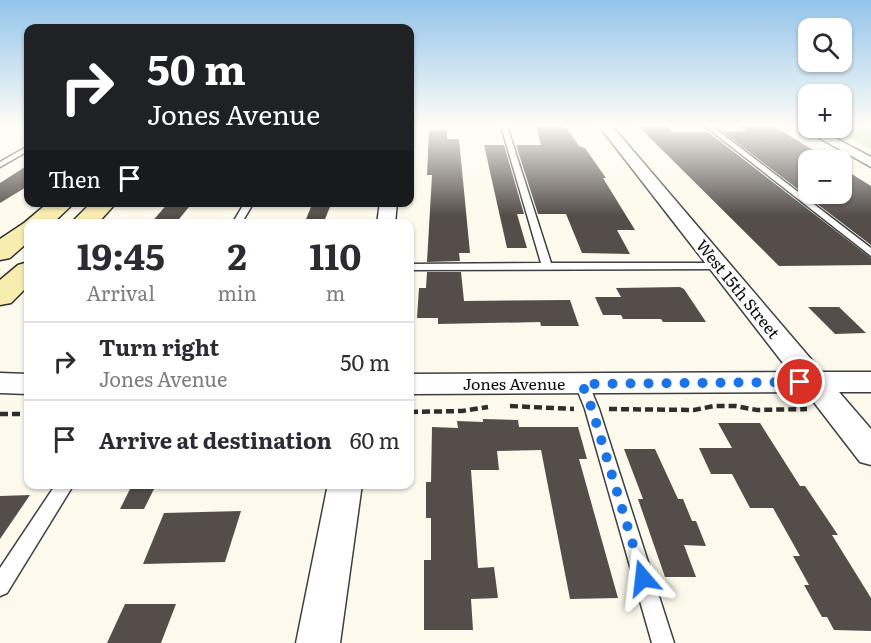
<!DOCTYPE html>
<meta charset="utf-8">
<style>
:root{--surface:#fff;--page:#f7f7f7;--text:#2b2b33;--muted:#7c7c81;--line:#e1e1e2}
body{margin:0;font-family:Literata,serif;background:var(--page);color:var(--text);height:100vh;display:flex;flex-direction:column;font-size:22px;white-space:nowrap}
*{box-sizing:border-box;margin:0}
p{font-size:20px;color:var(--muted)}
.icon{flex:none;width:33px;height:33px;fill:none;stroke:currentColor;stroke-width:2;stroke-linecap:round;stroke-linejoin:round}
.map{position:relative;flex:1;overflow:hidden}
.drawer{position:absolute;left:24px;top:219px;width:390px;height:270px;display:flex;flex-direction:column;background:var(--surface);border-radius:12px;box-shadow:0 2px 4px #0004}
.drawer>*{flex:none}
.hud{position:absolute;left:24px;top:24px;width:390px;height:183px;border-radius:12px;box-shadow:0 2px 4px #0004;background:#202124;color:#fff;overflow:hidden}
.controls{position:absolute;left:798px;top:18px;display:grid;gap:12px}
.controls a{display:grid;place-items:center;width:54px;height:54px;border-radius:12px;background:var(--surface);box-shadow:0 2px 4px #0004;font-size:30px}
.pin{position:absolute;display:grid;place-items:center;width:51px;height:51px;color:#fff;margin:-26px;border:3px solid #fff;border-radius:50%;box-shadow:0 2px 6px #0007}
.me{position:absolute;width:66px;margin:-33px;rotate:343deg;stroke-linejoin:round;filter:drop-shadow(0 0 4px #0008)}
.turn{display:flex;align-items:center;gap:21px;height:126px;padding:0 24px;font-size:27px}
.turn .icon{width:78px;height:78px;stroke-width:2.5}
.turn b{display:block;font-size:42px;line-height:51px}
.then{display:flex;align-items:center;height:57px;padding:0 24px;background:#0003;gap:12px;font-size:22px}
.eta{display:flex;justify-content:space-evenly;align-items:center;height:102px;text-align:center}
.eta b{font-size:36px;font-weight:700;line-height:42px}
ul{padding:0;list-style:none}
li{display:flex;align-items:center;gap:18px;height:78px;padding:0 24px;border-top:2px solid var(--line)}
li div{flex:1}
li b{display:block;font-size:22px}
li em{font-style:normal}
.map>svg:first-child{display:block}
</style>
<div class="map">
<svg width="871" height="643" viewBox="0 0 871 643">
<rect width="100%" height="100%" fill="#fdfaed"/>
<path fill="#d1e4ba" d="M842 126H871V149L830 128Z"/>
<g fill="#544d4a">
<path d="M536 126H565L579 146 585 148 606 178H603L635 230H617L630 254 582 253 566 214H538L516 145H541Z"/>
<path d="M638 126H666L673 132H708L871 258V265L779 266Z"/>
<path d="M739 126H774L829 160H808V194H842V168L871 186V245L723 132 747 131Z"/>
<path d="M429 130H447V139H459L470 253H459L460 261 427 262 432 175H427Z"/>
<path d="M484 145H504L524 214H517L527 248H507Z"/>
<path d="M28 165V186L0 203V183Z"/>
<path d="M169 202H193L175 224H150Z"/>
<path d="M313 202H332L323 224H304Z"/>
<path d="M427 272H461L464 301 570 300 579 326H541L540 322 438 324V318H417L419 288H426Z"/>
<path d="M680 287 684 289 706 322H663L661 319H623L621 315H603L595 297H621L616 288Z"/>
<path d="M808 307H839L866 333 835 334Z"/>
<path d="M483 419 518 420 519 427H578L587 459H579L618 598 570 599 541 450 497 451 499 470H471L478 568 494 567 498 598 471 599 473 630H424V560H431V518H426V482H431L432 427 458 428 457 421 483 422Z"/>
<path d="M718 423H760L800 486H805L838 535H832L871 598V631L834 630 827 617H822L804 585H809L793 556H800L773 508H750L732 474H711L699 448H732Z"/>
<path d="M624 449H655L678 499H683L692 521H696L706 546 684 545 696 577H665L638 499H643Z"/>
<path d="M132 485H156L144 509H120Z"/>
<path d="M30 495 0 539V496Z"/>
<path d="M241 511 225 562 143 564 164 513Z"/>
<path d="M125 604H176L161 643H107Z"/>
</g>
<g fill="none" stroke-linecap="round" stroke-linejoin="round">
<defs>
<g id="service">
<path d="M501 126H507L551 263H721L726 266 721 269 410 270V264L541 263Z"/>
<path d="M705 126H712L871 248V256Z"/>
<path d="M28 146V151L0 167V162Z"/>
<path d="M245 202H254L241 224H232Z"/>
<path d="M582 379 587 380 599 409 674 643H652L585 409 575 384 577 380Z"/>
<path d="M56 484H74L7 593 0 596V568Z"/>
</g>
<g id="minor">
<path d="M599 126H612L822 372H871V392H839L871 429V465L860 462 806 392 410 394V374L790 372Z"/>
<path d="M798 126 816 128 871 157V167Z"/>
<path d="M380 202H397L395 224H377Z"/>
<path d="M0 373 28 374V394L0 393Z"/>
<path d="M328 484H362L340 643H296Z"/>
</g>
<g id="secondary">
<path d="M49 202H75L52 224H28V242L10 258 0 260V239L24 223Z"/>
<path d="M92 202H117L97 224H70Z"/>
<path d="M28 262V286L11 303 0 305V280L18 265Z"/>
</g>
</defs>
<use href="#service" stroke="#3f3f3f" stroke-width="3"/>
<use href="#minor" stroke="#3f3f3f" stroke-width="3"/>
<use href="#secondary" stroke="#2e2e2e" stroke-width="3"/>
<g stroke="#2e2e2e" stroke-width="4.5" stroke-dasharray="8 4" stroke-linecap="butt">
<path d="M510 406 574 409"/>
<path d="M609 409 694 410 714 406H735L757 410 807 409"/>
<path d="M410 412 462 411 488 407"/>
<path d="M0 414H28"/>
</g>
<use href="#service" fill="#fff" fill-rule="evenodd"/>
<use href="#minor" fill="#fff" fill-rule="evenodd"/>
<use href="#secondary" fill="#f7edaf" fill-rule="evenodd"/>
</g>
<linearGradient id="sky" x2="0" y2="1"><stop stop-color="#94c4eb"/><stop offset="0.58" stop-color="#fefdf7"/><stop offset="1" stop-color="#fefdf7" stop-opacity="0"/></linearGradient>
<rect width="871" height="216" fill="url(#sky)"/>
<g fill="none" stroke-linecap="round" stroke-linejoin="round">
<path stroke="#1a73e8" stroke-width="10" stroke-dasharray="0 18" d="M643 578 592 409 582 384 800 382"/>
</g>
<g text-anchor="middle" stroke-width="6" stroke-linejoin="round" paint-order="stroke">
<g font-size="16" fill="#0c0c0c" stroke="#fff">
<text transform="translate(738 289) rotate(51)" y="6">West 15th Street</text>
<text x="514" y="390">Jones Avenue</text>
</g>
</g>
</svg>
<div class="controls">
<a><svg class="icon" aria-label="search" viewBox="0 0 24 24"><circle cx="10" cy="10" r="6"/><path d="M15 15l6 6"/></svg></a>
<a>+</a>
<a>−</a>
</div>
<div class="pin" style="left:800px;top:382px;background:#d93025"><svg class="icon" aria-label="arrive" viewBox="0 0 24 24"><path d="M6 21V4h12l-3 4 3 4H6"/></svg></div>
<svg class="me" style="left:643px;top:578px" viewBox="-20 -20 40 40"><path d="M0-17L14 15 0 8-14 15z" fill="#1a73e8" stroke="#fff" stroke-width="4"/></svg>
<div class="hud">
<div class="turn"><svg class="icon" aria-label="right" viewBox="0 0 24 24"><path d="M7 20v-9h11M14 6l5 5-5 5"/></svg><div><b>50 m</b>Jones Avenue</div></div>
<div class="then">Then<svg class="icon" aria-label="arrive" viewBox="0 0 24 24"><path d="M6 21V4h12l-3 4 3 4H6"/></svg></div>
</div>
<section class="drawer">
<div class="eta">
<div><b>19:45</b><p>Arrival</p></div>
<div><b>2</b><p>min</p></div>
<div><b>110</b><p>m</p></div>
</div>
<ul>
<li><svg class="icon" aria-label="right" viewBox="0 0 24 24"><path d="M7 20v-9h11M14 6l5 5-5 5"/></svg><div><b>Turn right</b><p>Jones Avenue</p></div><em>50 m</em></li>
<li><svg class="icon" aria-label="arrive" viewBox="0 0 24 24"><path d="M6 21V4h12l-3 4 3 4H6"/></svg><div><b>Arrive at destination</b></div><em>60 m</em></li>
</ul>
</section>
</div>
